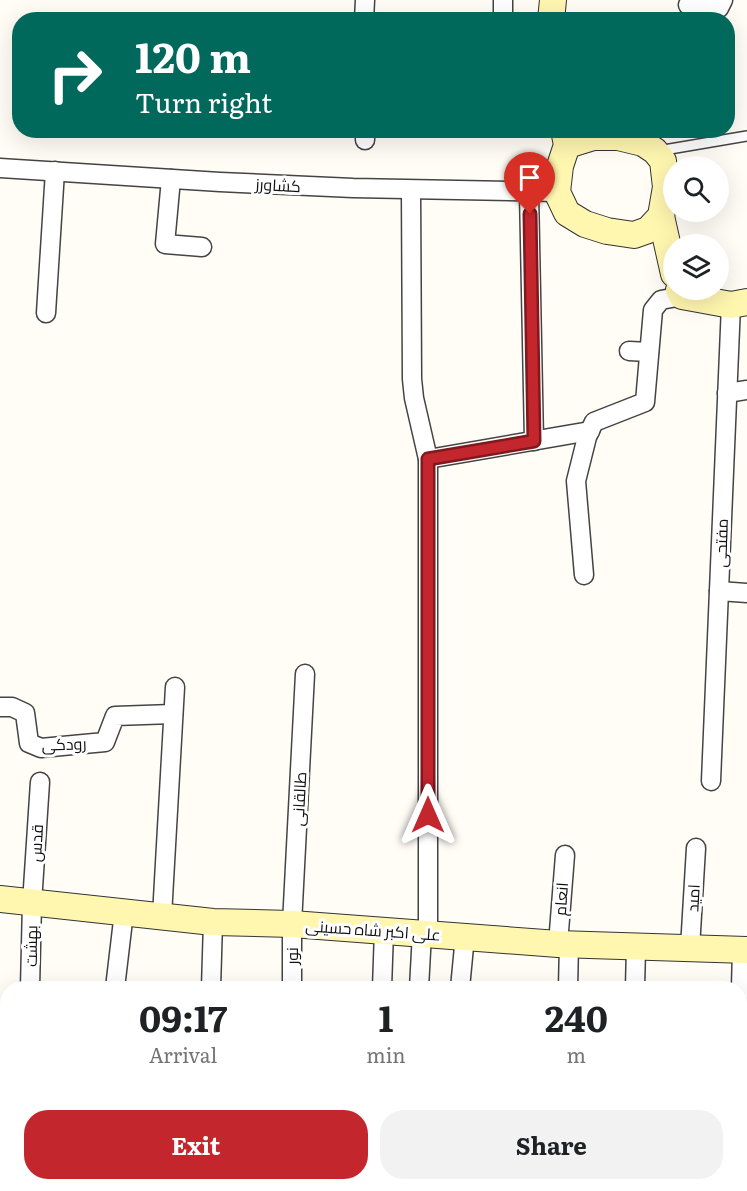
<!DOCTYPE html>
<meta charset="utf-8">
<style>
:root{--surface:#fff;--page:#f2f2f2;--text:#202124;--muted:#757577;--accent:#c4262e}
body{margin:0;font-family:Literata,Cairo,serif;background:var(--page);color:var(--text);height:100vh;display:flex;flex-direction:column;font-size:22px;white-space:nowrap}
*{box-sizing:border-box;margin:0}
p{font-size:20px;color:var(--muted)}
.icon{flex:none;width:33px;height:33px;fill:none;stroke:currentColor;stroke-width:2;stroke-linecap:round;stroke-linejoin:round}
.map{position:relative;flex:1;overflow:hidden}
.panel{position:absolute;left:0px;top:981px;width:747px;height:210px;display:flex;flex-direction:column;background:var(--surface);border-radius:24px 24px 0 0;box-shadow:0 6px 24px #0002}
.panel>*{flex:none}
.top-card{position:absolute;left:12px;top:12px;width:723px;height:126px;border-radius:24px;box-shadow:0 6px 24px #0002;background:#00695c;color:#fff;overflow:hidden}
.tools{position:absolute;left:663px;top:156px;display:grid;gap:12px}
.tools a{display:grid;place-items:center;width:66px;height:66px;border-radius:50%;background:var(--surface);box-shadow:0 6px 24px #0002;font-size:30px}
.pin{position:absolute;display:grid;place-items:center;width:51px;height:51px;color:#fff;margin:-62px -26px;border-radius:50% 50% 50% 0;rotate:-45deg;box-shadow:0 0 6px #0007}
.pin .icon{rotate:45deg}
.me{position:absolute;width:66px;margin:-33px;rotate:0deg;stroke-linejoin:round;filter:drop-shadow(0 0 4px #0008)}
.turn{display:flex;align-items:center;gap:21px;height:126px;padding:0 24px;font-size:27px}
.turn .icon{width:78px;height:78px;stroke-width:2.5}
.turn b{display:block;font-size:42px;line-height:51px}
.eta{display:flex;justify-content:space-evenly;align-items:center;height:102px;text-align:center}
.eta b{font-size:36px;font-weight:700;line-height:42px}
.primary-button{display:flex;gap:12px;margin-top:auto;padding:12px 24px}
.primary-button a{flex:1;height:69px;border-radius:24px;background:var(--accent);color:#fff;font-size:24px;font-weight:700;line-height:69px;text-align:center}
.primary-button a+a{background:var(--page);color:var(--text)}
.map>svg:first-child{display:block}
</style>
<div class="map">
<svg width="747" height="1191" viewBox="0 0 747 1191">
<rect width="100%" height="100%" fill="#fffdf5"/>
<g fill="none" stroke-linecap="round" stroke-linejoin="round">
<defs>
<path id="lane" d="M658 151 747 136"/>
<g id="street">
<path d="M688 5 719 8 723 0"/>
<path d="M364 20 365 0"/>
<path d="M503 20V0"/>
<path d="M365 130V140"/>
<path d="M0 168 220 182 353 188 557 192"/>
<path d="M171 179 165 244 202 247"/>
<path d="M411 190 412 379 414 398 428 459V933"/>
<path d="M529 192 534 441"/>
<path d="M46 313 55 171"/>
<path d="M629 351 649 352"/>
<path d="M727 393 747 390"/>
<path d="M428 459 590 431"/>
<path d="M584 575 576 481 587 437 594 422 645 402 653 310 661 300 682 296"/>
<path d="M719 591 747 593"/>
<path d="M0 707H12L25 713 29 743 41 748 105 742 115 716 173 714"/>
<path d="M711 781 731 305"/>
<path d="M162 916 175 687"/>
<path d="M558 944 565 855"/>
<path d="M690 948 696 848"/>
<path d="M30 988 32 903 40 782"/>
<path d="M115 988 124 912"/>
<path d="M211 988 213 922"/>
<path d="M292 988V924L305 674"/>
<path d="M382 988 384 931"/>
<path d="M419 988 422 933"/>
<path d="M460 988 465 936"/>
<path d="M568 988 569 944"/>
<path d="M635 988 636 947"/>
<path d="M740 1024 742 950"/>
<path d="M0 1032H8"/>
<path d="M740 1071 747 1072"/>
<path d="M740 1172H747"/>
<path d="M418 1184V1191"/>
<path d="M157 1191 158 1184"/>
<path d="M289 1191V1184"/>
</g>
<g id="secondary">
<path d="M551 20 553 0"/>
<path d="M564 130 567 145 560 166 557 192 567 213 585 224 607 231 634 235 648 230 661 216 666 187 663 161 655 151 643 143 618 137H593L567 145"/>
<path d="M661 216 674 274"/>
<path d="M679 290 682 296 731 305 747 302"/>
<path d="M0 899 213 922 292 924 558 944 747 950"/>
</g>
</defs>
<use href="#lane" stroke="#444" stroke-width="12"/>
<use href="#street" stroke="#444" stroke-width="21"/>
<use href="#secondary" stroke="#333" stroke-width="28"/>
<use href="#lane" stroke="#fff" stroke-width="9"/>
<use href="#street" stroke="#fff" stroke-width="18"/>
<use href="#secondary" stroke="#fff6b0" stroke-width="26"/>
</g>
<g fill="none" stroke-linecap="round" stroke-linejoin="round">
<defs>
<path id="route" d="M428 815V459L534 441 530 214"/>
</defs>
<use href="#route" stroke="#7f191e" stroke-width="15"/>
<use href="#route" stroke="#c4262e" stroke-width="10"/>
</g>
<g text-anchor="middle" stroke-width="6" stroke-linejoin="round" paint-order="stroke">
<g font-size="16" fill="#111" stroke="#fff">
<text transform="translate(278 185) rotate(3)" y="6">کشاورز</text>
<text transform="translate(721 543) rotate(-88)" y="6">مفتحی</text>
<text transform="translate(64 744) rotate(-2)" y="6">رودکی</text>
<text transform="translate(299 799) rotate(-87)" y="6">طالقانی</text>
<text transform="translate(36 843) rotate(-86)" y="6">قدس</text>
<text transform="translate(693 898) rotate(-87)" y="6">امید</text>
<text transform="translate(561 899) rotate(-86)" y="6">انعام</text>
<text transform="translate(373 930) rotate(4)" y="6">علی اکبر شاه حسینی</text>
<text transform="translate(31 946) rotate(-89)" y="6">بهشت</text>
<text transform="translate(292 956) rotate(-90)" y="6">نور</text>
</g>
</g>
</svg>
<div class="tools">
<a><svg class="icon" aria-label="search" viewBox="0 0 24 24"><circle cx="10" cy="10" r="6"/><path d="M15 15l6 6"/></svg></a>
<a><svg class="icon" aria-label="layers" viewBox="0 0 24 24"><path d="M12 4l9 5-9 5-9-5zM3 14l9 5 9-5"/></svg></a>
</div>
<div class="pin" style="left:530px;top:214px;background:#d93025"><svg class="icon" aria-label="arrive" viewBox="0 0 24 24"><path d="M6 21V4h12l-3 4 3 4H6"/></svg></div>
<svg class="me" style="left:428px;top:815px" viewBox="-20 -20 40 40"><path d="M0-17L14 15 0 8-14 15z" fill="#c4262e" stroke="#fff" stroke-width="4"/></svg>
<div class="top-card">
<div class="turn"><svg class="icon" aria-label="right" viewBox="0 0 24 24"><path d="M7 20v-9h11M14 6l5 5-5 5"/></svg><div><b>120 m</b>Turn right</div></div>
</div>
<section class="panel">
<div class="eta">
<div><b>09:17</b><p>Arrival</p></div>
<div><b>1</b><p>min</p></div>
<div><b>240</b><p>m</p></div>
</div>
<div class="primary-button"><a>Exit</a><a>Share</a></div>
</section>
</div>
